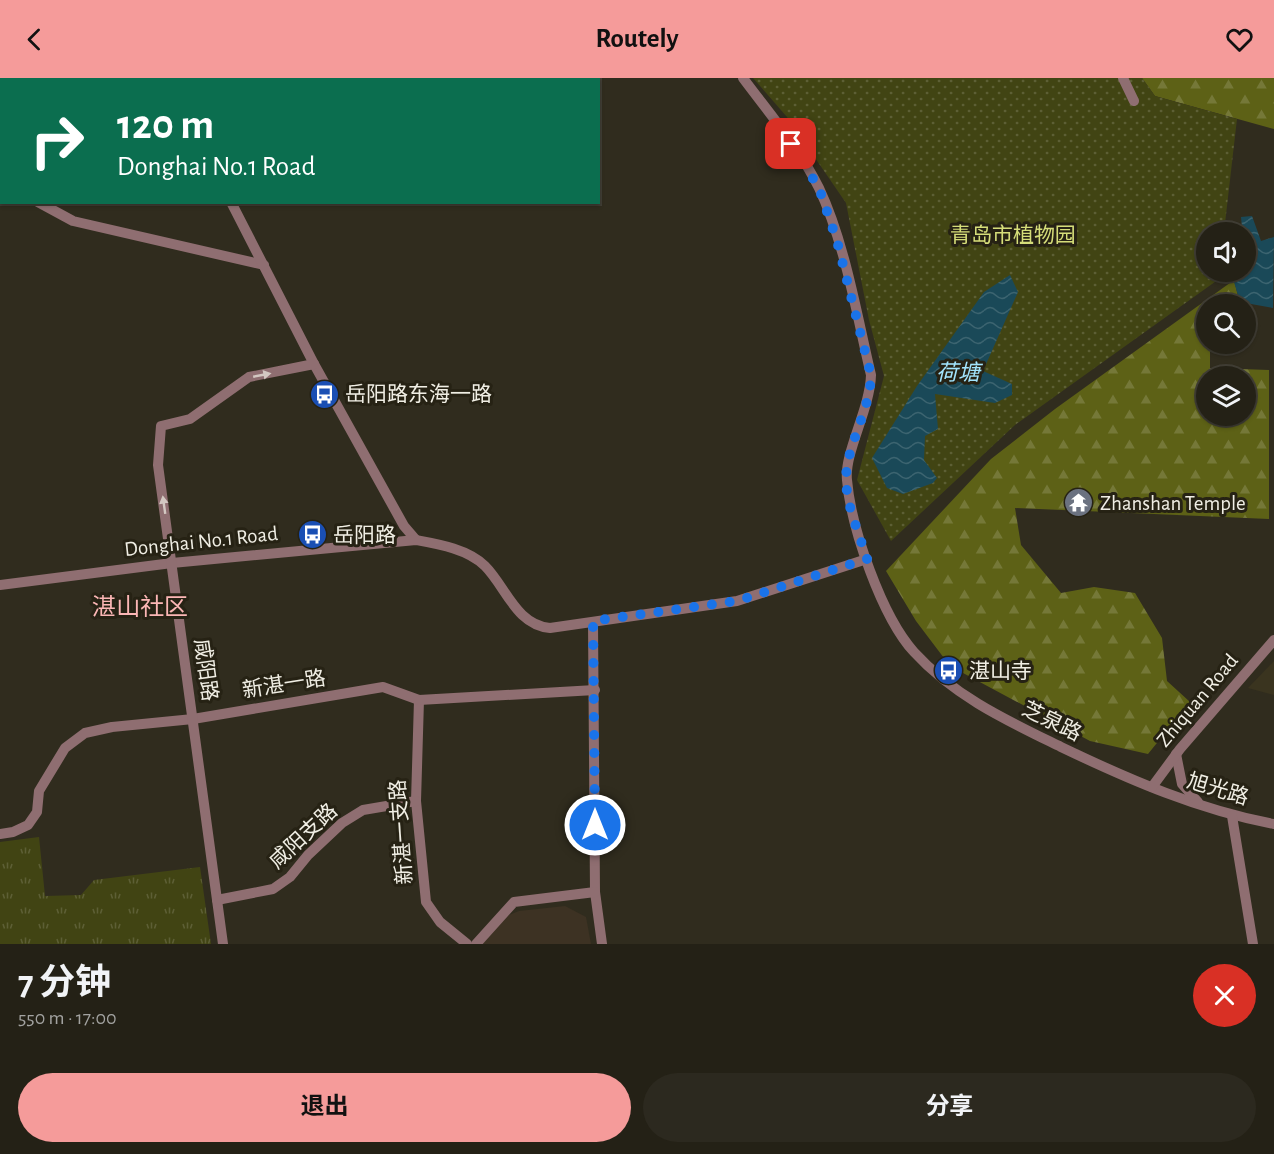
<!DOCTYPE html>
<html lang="zh">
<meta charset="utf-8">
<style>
:root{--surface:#242116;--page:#2c291f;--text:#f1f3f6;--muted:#a3a3a1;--line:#413e35;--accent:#f59b9a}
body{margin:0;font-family:"Alegreya Sans","Noto Sans SC",sans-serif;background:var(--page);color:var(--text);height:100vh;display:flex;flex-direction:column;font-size:22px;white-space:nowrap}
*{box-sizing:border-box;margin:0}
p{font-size:20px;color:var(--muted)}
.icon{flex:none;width:33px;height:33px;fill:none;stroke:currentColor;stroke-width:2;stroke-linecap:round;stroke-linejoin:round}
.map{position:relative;height:866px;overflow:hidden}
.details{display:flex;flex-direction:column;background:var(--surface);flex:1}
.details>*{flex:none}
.banner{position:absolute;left:0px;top:0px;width:600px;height:126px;box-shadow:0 2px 4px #0004,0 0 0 2px var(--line);background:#0b6e4f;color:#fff;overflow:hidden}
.buttons{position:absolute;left:1196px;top:144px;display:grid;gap:12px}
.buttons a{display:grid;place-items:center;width:60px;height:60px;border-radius:50%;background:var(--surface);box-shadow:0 2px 4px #0004,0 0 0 2px var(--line);font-size:30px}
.pin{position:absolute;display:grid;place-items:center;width:51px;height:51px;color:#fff;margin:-26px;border-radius:12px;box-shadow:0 3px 9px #0006}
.me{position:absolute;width:66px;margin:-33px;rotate:0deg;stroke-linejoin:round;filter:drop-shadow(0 0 4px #0008)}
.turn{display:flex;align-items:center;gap:21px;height:126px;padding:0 18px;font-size:27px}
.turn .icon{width:78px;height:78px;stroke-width:2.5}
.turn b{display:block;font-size:42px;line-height:51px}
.round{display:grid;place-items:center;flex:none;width:63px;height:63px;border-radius:32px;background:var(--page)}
.summary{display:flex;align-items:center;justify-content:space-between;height:102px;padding:0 18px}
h1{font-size:36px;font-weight:700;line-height:45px}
.primary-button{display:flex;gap:12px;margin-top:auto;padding:12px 18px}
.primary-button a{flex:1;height:69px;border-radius:36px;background:var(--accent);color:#111;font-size:24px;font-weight:700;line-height:69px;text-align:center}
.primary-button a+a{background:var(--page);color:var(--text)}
header{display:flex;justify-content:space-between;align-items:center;height:78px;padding:0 18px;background:var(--accent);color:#111;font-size:27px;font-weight:700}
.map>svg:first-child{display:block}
</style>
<header><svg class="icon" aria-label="back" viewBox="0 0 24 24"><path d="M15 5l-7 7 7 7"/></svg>Routely<svg class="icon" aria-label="heart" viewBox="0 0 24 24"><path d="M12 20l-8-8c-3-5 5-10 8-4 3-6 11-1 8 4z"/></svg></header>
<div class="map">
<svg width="1274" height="866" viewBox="0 0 1274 866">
<defs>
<pattern id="grass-tufts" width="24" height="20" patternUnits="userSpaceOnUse" patternTransform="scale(1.5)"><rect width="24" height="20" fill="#414413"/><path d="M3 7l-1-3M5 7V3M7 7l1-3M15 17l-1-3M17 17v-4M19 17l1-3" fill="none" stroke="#5d5f35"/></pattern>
<pattern id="forest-firs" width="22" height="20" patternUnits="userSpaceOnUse" patternTransform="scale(1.5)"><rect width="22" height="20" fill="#5d6116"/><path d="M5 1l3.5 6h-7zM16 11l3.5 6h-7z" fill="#757838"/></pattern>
<pattern id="garden-dots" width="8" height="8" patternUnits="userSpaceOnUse" patternTransform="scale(1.5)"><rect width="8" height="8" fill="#414413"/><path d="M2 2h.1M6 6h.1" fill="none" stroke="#5d5f35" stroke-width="1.8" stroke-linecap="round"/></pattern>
<pattern id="water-waves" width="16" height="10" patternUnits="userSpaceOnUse" patternTransform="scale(1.5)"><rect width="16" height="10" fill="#1a4958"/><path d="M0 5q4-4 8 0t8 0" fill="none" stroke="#3c6470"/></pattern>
</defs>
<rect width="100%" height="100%" fill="#302c1e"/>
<path fill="#3a341f" d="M1274 583V617L1248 610Z"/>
<path fill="#3d3223" d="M565 828 586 839 591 866H482L509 837 519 833Z"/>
<path fill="url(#grass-tufts)" d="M39 759 45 818 81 817 94 802 200 789 211 866H0V764Z"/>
<g fill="url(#forest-firs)" fill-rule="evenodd">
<path d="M1142 0H1274V51L1155 18Z"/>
<path d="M1234 202 1240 226H1206V266H1210V290L1269 292V441L1015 430 1021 467 1061 515 1094 509 1135 515 1162 560 1167 603 1190 624 1148 676 1090 663 950 588 916 543 886 493 991 381 1055 331ZM1206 298H1245V338H1206Z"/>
</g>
<g fill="url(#garden-dots)">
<path d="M368 0H558L556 2Z"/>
<path d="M753 0H1142L1155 18 1237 41 1224 154H1206V194H1220L1219 201 1015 347 891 463 857 402 884 298 869 242 846 125 787 39Z"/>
</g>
<g fill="url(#water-waves)">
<path d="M1252 138 1261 163 1274 159 1273 230 1240 224 1231 194H1245V154H1236L1242 149 1241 139Z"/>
<path d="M1010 197 1018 214 983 293 1012 306V317L995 325 935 316 938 351 925 358 924 382 937 400 933 405 903 416 887 410 872 380 917 308 984 214Z"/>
</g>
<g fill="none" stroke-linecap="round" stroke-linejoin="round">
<g stroke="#8f6e71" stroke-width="10">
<path d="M168 0V2"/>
<path d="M351 0 352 2"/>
<path d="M743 0C769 35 800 71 819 110 845 165 857 238 871 297 870 331 844 375 847 402 851 450 882 539 914 574 955 619 1008 643 1061 669 1130 702 1199 732 1274 746"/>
<path d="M1123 0 1134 23"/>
<path d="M567 2 569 0"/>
<path d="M0 20 2 24"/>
<path d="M0 103H2"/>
<path d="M38 124 73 143 264 187"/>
<path d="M231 124 314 286 404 448 416 462"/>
<path d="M0 507 172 485 416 462C438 466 468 471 485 488 506 509 516 547 550 550L737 523 867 481"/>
<path d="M593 544 595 814 602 866"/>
<path d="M419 622 416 723 426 824 440 844 467 866"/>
<path d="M1176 676 1182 706 1198 724"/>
<path d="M1152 709 1180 671 1274 562"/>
<path d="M1232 738 1253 866"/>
<path d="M0 756 13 754 28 747 37 734 39 713 65 670 85 655 112 649 193 641 383 609 419 622 595 612"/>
<path d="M217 822 273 811 290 799 308 777 342 745 363 732 416 723"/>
<path d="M223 866 158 387 161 348 190 341 249 299 314 286"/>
<path d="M476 866 514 824 595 814"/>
</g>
</g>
<defs><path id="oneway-solid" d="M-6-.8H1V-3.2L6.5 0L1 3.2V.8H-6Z" transform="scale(1.5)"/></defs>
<g fill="#d3c8c2">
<use href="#oneway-solid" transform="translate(262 297) rotate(-11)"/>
<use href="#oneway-solid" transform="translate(164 427) rotate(-98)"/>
</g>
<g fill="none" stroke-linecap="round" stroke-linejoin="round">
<path stroke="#1a73e8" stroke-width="10" stroke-dasharray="0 18" d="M595 747 593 543 737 523 867 481C859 455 846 427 846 400 847 366 870 333 871 297L837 163 819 110 791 66"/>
</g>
<defs>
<symbol id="bus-disc" viewBox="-11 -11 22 22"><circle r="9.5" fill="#1a4fb4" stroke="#262214"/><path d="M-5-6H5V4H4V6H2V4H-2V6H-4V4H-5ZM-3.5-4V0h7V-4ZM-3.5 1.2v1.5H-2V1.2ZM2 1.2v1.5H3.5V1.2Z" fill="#fff"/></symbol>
<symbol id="temple-disc" viewBox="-11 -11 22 22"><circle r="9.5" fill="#6b7280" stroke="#262214"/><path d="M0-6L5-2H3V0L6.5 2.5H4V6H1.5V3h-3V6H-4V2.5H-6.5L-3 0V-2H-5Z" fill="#fff"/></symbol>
</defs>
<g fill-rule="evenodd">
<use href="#bus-disc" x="308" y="300" width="33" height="33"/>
<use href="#temple-disc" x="1062" y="408" width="33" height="33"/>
<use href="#bus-disc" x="296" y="440" width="33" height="33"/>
<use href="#bus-disc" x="932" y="576" width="33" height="33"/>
</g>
<g text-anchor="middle" stroke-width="6" stroke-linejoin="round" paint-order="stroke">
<g font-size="21" fill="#d5dd79" stroke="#262214">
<text x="1013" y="164">青岛市植物园</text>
</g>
<g font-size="21" fill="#f0eee4" stroke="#262214" text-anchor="start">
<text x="345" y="323">岳阳路东海一路</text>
<text x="1100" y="432">Zhanshan Temple</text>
<text x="333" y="464">岳阳路</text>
<text x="969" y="600">湛山寺</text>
</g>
<g font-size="21" fill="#f0eee4" stroke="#262214">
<text transform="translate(201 463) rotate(-6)" y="7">Donghai No.1 Road</text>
<text transform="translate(206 592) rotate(82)" y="7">咸阳路</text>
<text transform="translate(284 606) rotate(-9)" y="7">新湛一路</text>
<text transform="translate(1197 622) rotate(-50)" y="7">Zhiquan Road</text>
<text transform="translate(1052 643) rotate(26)" y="7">芝泉路</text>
<text transform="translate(1218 711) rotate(17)" y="7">旭光路</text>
<text transform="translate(401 754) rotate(-94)" y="7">新湛一支路</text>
<text transform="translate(303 758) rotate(-43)" y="7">咸阳支路</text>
</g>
<g font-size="22" font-style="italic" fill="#a2e4fd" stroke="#262214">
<text x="958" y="302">荷塘</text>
</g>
<g font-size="24" fill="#fbb6b5" stroke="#262214">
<text x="140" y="537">湛山社区</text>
</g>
</g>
</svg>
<div class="buttons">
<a><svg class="icon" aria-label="sound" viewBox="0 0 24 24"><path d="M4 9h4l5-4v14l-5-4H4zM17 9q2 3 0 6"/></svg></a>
<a><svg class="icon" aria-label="search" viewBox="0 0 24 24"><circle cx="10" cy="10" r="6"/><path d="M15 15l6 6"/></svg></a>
<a><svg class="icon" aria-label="layers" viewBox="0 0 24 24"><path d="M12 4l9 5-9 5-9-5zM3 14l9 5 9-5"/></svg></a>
</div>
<div class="pin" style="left:791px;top:66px;background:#d93025"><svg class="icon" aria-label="arrive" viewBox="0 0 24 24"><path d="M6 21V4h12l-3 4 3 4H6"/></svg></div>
<svg class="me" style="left:595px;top:747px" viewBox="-20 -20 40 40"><circle r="17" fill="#1a73e8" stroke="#fff" stroke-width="3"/><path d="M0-11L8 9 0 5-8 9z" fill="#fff"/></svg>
<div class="banner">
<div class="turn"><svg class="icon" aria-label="right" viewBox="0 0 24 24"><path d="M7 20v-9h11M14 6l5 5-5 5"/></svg><div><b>120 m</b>Donghai No.1 Road</div></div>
</div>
</div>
<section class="details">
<div class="summary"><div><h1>7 分钟</h1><p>550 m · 17:00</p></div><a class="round" style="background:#d93025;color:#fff"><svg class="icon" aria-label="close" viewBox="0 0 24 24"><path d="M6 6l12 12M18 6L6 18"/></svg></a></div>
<div class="primary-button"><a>退出</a><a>分享</a></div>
</section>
